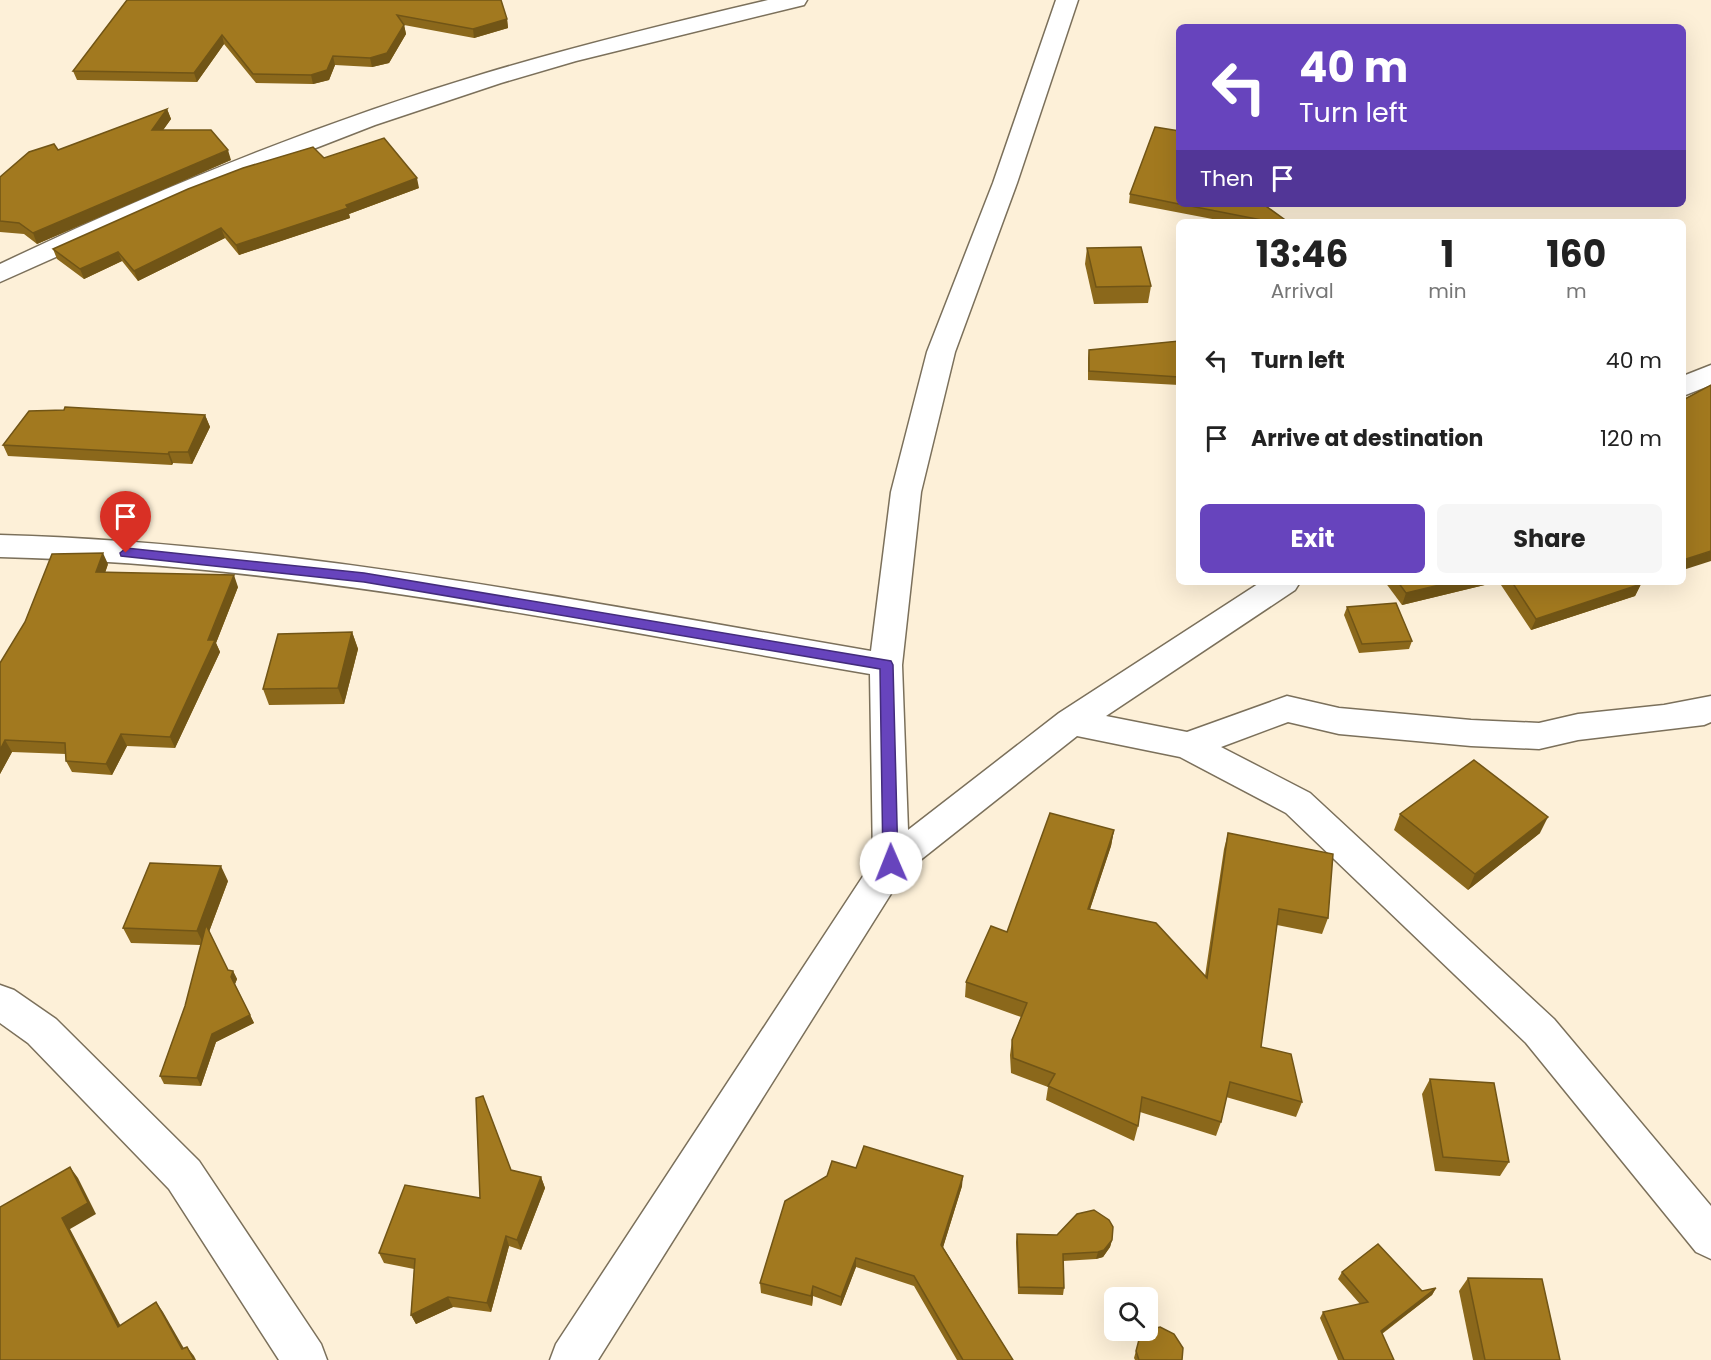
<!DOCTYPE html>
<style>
:root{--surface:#fff;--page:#f6f6f6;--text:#222;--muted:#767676;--accent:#6744bd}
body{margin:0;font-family:Poppins,sans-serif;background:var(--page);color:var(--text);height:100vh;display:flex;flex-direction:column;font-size:22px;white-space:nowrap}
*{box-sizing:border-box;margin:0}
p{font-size:20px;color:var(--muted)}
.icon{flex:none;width:33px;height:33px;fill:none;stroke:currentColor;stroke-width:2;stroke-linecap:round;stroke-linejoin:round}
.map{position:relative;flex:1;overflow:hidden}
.drawer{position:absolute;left:1176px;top:219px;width:510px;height:366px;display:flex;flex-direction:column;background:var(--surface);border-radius:9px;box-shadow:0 6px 24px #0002}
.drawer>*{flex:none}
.banner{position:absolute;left:1176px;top:24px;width:510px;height:183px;border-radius:9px;box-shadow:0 6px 24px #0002;background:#6744bd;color:#fff;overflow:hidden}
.tools{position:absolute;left:1104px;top:1287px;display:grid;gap:12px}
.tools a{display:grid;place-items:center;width:54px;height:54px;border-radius:9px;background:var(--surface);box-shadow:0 6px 24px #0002;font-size:30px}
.pin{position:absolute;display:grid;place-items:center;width:51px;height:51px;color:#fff;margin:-62px -26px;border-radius:50% 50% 50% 0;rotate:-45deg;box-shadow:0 0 6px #0007}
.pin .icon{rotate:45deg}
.me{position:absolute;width:66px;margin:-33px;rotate:359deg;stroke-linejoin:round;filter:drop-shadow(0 0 4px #0008)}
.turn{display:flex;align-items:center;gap:21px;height:126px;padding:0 24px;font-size:27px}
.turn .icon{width:78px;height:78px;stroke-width:2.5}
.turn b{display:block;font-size:42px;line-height:51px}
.then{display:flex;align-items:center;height:57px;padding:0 24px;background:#0003;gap:12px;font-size:22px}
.eta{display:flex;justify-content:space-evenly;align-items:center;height:102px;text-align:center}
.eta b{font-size:36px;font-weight:700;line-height:42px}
.button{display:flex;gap:12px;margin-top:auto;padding:12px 24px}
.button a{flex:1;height:69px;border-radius:9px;background:var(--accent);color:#fff;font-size:24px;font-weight:700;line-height:69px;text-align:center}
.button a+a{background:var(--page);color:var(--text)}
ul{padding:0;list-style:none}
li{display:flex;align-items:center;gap:18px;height:78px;padding:0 24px}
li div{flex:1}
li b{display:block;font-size:22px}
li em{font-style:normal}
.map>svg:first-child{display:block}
</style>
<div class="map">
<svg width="1711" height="1360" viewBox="0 0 1711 1360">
<rect width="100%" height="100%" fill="#fdf0d8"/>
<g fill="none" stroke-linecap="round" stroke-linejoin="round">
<defs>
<g id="minor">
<path d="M768 0H807L804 5 576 61 501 83 375 125 190 197 0 282V264C157 189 319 123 486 73 579 45 674 22 768 0Z"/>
<path d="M1056 0H1078L1017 183 955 352 921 492 902 665 908 830 1059 713 1261 582H1300L1295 590 1106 716 1187 732 1287 696 1339 708 1471 720 1539 723 1578 714 1664 705 1711 696V722L1704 725 1578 740 1539 749 1471 746 1339 734 1288 722 1221 747 1310 793 1554 1019 1711 1206V1259L1696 1252 1526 1043 1286 813 1180 757 1077 736 904 873 598 1360H550L556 1344 873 861 870 674C582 625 293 564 0 557V535C293 543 583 602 871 651L891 492 927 352 993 183Z"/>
<path d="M1711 365V385L1683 396V376Z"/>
<path d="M0 985 14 990 56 1019 199 1161 321 1344 327 1360H279L169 1189 28 1043 0 1023Z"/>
</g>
</defs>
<use href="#minor" stroke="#7b705b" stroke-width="3"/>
<use href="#minor" fill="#fff" fill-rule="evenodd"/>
</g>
<g fill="#8b681b">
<path d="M127 0 507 19 508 28 474 38 404 25 406 34 389 63 372 67 335 65 329 80 313 84 256 83 224 44 197 82 77 80 73 71Z"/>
<path d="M167 109 171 119 163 130 231 160 37 244 24 234 0 232V177L58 150Z"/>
<path d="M324 158 419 188 349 214 350 218 239 255 225 238 138 281 122 261 84 279 57 259 53 249Z"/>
<path d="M1130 194 1179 204 1288 222H1228L1129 203Z"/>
<path d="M1087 248 1151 286 1148 303 1094 304 1085 264Z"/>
<path d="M1179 341V385L1088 380V358L1089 350Z"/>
<path d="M205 415 210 427 192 464 173 463 172 465 8 456 3 445Z"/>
<path d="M108 564 105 573 238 587 216 643 220 652 175 748 127 746 112 775 72 772 66 761V754L12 752 0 774V663Z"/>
<path d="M1385 582H1497L1402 605Z"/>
<path d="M1499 582H1647L1641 584 1635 596 1531 630Z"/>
<path d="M1347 607 1412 641 1409 649 1359 653 1344 615Z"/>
<path d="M352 632 358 649 344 704 269 705 263 689Z"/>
<path d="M1400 814 1540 833 1468 890 1394 830Z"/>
<path d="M1114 830 1111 846 1090 909 1205 976 1224 849 1228 833 1328 918 1322 934 1277 925 1261 1047 1302 1102 1296 1117 1226 1097 1221 1122 1216 1136 1140 1112 1138 1126 1134 1141 1046 1100 1048 1087 1011 1073 1010 1055 1012 1040 1021 1017 965 997 966 982 1007 932Z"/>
<path d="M228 881 209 932 228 970 233 971 237 979 235 984 254 1023 216 1042 201 1086 164 1084 160 1076 185 1006 201 945 131 943 123 928Z"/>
<path d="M1430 1079 1509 1162 1500 1176 1435 1171 1422 1094Z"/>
<path d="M856 1168 962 1186 943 1247 1013 1360H957L914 1286 856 1267 841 1306 813 1296 812 1306 761 1293 760 1283Z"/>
<path d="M511 1170 541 1177 545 1188 521 1250 509 1246 491 1312 453 1307 416 1324 411 1315 414 1269 384 1263 379 1253 480 1198Z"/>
<path d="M1017 1234 1112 1240 1110 1247 1103 1257 1096 1259 1063 1261 1064 1288 1063 1295 1018 1294 1016 1242Z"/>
<path d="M1342 1272 1422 1291 1436 1288 1432 1295 1382 1334 1394 1360H1338L1320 1318 1323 1312 1360 1304 1338 1279Z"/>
<path d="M1468 1278 1560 1360H1473L1459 1291Z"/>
<path d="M1140 1336 1182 1360H1135L1134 1358Z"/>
</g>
<g fill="#715516">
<path d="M507 19 508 28 474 38 473 29Z"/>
<path d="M404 25 406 34 389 63 372 67 370 58Z"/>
<path d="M222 35 224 44 197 82 194 73Z"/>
<path d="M333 56 335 65 329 80 313 84 311 75Z"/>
<path d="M167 109 171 119 156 140 152 130Z"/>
<path d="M228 150 231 160 37 244 33 233Z"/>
<path d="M417 178 419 188 349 214 350 218 239 255 236 245Z"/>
<path d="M221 228 225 238 138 281 134 271Z"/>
<path d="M118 252 122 261 84 279 80 269Z"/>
<path d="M205 415 210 427 192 464 188 452Z"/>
<path d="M169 452 173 463 172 465 168 454Z"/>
<path d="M1711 551V561L1683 570V560Z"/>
<path d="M103 553 108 564 101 584 96 572Z"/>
<path d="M234 575 238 587 216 643 220 652 175 748 170 737Z"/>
<path d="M1452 582H1497L1402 605 1406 593Z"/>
<path d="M1630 582H1647L1641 584 1635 596 1531 630 1536 619Z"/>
<path d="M352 632 358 649 344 704 338 688Z"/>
<path d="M121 734 127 746 112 775 106 764Z"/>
<path d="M5 740 12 752 0 774V750Z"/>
<path d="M1548 817 1540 833 1468 890 1475 874Z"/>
<path d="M1114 830 1111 846 1085 924 1088 909Z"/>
<path d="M221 866 228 881 204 945 197 931Z"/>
<path d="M233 971 237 979 235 984 231 977Z"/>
<path d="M250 1015 254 1023 216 1042 201 1086 197 1078 212 1034Z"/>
<path d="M70 1167 78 1178 96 1214 70 1229 126 1336 118 1327 62 1218Z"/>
<path d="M963 1176 962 1186 941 1254V1245Z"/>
<path d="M541 1177 545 1188 521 1250 517 1240Z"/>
<path d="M506 1236 509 1246 491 1312 487 1303Z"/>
<path d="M1112 1240 1110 1247 1103 1257 1096 1259 1098 1252Z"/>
<path d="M856 1258V1267L841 1306V1297Z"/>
<path d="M813 1286V1296L812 1306 811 1296Z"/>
<path d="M1436 1288 1432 1295 1377 1337 1381 1331Z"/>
<path d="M448 1297 453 1307 416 1324 411 1315Z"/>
<path d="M156 1302 163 1312 190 1359 182 1349Z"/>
<path d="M187 1347 194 1356 196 1360H194Z"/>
</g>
<g fill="#a2791f" stroke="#715516" stroke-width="1.5">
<path d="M127 0H501L507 19 473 29 397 15 404 25 387 53 370 58 333 56 327 70 311 75 253 74 222 35 194 73 73 71Z"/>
<path d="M167 109 152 130H211L228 150 33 233 19 223 0 221V177L29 152 54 144 58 150Z"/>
<path d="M1155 127 1179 131V204L1130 194Z"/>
<path d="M384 138 417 178 346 205 348 208 236 245 221 228 134 271 118 252 80 269 53 249 188 189 243 168 313 147 324 158Z"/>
<path d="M1180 204H1263L1288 222H1272Z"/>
<path d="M1141 247 1151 286 1096 287 1087 248Z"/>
<path d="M1179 341V377L1089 371V350Z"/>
<path d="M1711 385V551L1683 560V400Z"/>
<path d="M65 407 205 415 188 452H169L168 454 3 445 29 411 64 410Z"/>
<path d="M103 553 96 572 234 575 208 640H215L170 737 121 734 106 764 66 761 65 743 5 740 0 750V663L25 622 52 554Z"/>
<path d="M1398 582H1452L1406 593Z"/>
<path d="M1512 582H1639L1641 584 1536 619Z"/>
<path d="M1396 603 1412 641 1362 644 1347 607Z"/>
<path d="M352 632 338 688 263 689 278 634Z"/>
<path d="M1474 760 1548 817 1475 874 1400 814Z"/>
<path d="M1050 813 1114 830 1088 909 1156 923 1207 978 1228 833 1333 854 1328 918 1279 909 1261 1047 1291 1054 1302 1102 1230 1082 1221 1122 1142 1097 1138 1126 1048 1086 1055 1074 1013 1058 1012 1040 1027 1003 966 982 991 926 1007 932Z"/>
<path d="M150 863 221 866 197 931 123 928Z"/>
<path d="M206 925 228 970 233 971 231 977 250 1015 212 1034 197 1078 160 1076 185 1006Z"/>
<path d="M1430 1079 1494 1083 1509 1162 1443 1157Z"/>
<path d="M483 1096 511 1170 541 1177 517 1240 506 1236 487 1303 448 1297 411 1315 415 1259 379 1253 405 1185 480 1198 476 1098Z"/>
<path d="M864 1146 963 1176 941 1245 1013 1360H963L914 1276 856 1258 841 1297 813 1286 811 1296 760 1283 785 1201 827 1176 832 1161 856 1168Z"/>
<path d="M70 1167 88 1203 62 1218 118 1327 156 1302 182 1349 187 1347 194 1360H0V1207Z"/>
<path d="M1094 1210 1109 1220 1113 1227 1112 1240 1104 1250 1098 1252 1063 1254 1064 1288 1019 1287 1017 1234 1057 1235 1077 1214Z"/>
<path d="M1378 1244 1422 1291 1436 1288 1381 1331 1394 1360H1344L1323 1312 1368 1302 1342 1272Z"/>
<path d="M1468 1278 1542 1279 1560 1360H1485Z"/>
<path d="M1160 1327 1174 1334 1183 1348 1182 1360H1139L1136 1351 1140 1336 1145 1331Z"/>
</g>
<path fill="#6744bd" stroke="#432c7b" stroke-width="1.5" d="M126 548 364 573 891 661 893 665 898 863 896 867H885L883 863 880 669 364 582 121 556 120 553Z"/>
</svg>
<div class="tools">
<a><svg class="icon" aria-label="search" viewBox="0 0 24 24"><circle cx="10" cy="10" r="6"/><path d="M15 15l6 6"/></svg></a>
</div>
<div class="pin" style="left:126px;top:553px;background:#d93025"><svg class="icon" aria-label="arrive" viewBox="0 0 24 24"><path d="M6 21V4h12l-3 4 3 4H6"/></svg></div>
<svg class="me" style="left:891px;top:863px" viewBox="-20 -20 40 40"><circle r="19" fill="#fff"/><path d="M0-13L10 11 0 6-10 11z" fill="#6744bd"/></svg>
<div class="banner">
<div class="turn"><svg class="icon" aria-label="left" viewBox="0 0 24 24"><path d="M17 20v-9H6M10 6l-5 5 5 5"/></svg><div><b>40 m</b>Turn left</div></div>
<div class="then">Then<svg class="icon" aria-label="arrive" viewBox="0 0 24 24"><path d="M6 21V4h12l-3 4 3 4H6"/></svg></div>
</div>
<section class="drawer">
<div class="eta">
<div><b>13:46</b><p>Arrival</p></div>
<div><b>1</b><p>min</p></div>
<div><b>160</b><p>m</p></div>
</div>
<ul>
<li><svg class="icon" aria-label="left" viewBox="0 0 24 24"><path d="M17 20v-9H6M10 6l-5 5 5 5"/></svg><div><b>Turn left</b></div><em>40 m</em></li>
<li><svg class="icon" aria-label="arrive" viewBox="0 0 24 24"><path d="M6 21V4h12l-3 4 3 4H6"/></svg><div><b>Arrive at destination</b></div><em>120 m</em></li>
</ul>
<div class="button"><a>Exit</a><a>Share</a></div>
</section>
</div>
